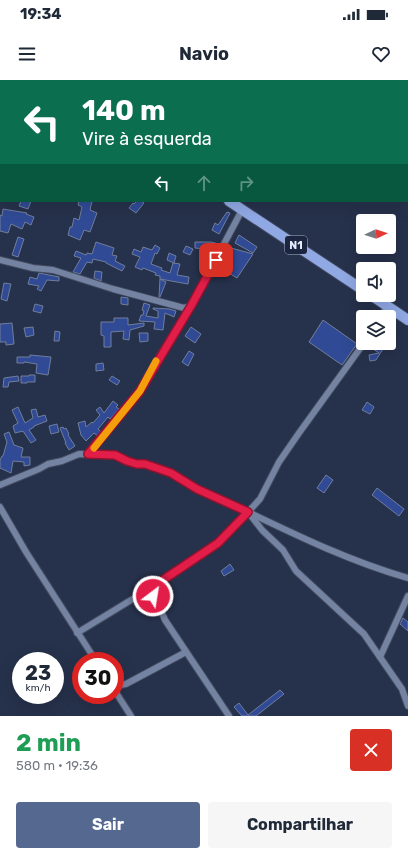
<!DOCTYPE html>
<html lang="pt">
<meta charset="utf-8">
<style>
:root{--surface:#fff;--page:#f6f6f7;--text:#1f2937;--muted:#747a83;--accent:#556890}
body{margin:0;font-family:Rubik,sans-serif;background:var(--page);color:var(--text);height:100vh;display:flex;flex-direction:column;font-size:15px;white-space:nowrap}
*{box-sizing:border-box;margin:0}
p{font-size:13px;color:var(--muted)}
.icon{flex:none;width:22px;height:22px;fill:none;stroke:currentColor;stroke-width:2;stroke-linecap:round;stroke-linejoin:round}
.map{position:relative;height:636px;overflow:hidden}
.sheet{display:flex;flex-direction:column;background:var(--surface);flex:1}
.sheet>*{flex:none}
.hud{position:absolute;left:0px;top:0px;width:408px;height:122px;box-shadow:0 4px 16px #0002;background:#0b6e4f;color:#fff;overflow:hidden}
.needle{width:26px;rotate:86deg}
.tools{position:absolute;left:356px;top:134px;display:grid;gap:8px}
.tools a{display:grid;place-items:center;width:40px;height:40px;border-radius:4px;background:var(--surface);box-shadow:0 4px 16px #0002;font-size:20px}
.speed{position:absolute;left:12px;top:572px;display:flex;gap:8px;font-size:20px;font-weight:700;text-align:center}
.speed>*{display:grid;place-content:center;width:52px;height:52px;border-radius:50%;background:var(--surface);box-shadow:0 4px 16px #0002;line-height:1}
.speed small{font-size:10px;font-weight:400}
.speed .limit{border:6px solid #d22;background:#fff;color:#111}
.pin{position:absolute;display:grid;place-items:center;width:34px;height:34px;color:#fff;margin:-17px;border-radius:8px;box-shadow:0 2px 6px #0006}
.me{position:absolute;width:44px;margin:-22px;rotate:31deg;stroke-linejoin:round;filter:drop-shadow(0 0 3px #0008)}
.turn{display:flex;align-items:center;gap:14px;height:84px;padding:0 16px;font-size:18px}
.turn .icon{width:52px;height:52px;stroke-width:2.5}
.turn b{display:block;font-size:28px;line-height:34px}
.lanes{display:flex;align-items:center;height:38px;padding:0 16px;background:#0003;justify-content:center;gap:20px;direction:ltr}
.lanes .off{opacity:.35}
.round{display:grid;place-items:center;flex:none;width:42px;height:42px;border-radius:4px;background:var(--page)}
.head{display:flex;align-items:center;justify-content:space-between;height:68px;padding:0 16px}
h1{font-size:24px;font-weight:700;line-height:30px;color:#1e9e55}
.cta{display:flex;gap:8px;margin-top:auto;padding:8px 16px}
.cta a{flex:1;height:46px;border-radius:4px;background:var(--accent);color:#fff;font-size:16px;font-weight:700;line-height:46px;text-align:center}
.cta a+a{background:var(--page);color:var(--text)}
.status{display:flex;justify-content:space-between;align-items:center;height:28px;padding:0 20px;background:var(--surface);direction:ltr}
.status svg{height:11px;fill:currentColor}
header{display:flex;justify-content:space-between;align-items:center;height:52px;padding:0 16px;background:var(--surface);font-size:18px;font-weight:700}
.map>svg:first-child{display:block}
</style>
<div class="status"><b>19:34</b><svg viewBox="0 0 49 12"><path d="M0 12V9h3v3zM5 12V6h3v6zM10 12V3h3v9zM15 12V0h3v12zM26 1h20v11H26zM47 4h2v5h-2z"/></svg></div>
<header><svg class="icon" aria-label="menu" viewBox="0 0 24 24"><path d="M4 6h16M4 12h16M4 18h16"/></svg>Navio<svg class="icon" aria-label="heart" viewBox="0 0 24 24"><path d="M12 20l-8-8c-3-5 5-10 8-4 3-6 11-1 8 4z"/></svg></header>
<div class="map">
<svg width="408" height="636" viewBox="0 0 408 636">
<rect width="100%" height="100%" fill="#26314b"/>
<g fill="#304a95" stroke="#707e9c">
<path d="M21 121H31L28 129 19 126Z"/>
<path d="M79 121H92L90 130 97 133 90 152 84 150 80 160 68 155 70 147H72L74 138 79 140 82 127 78 125Z"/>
<path d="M137 121H141L144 123 136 133 129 128 133 123 134 124Z"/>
<path d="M3 129 27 133 26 134 34 137 31 145 25 142 22 149 11 144 8 153 0 151V135L2 136Z"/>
<path d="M227 132 230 133 219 154 212 150 215 143 218 145Z"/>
<path d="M239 155 257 167 253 173 235 163Z"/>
<path d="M18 157 24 159 18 177 12 175Z"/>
<path d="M96 162 114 168 112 175 117 176 115 181 125 186 122 191 106 183V182L93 179 92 183 87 182 80 194 73 192 81 178 74 176 76 171 86 175 87 173 92 174Z"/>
<path d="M195 162H211L219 164 215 171 211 170 207 182 200 180 204 169 195 168Z"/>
<path d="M155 165 160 168 157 174 155 173 151 184 162 188 161 190 170 193 173 183 180 184 177 195 189 197 188 204 160 199V196L155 195 156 193 143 188 142 190 135 187 140 177 132 174 134 169 141 172 143 167 152 170Z"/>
<path d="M186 166 193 169 190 175 183 172Z"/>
<path d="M231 168 253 174 237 198 219 187Z"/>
<path d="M169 173 176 176 174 183 167 180Z"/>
<path d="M95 191 102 192 101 201 94 198Z"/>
<path d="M39 193 59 197V201L47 200 41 211 37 209 39 206 28 204 30 197 37 199Z"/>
<path d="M160 199 166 202 160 217H159Z"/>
<path d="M4 203 11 204 7 221 1 219Z"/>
<path d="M121 217 128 218V225L121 224Z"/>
<path d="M144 223 150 225 146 236 158 238V231L153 229V228L169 229 176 231 174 237 165 233 163 250 154 249 155 242 139 241 141 235H143L144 231 142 230Z"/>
<path d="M35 224 43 226 41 233 33 231Z"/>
<path d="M114 238H128V245L144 243V246L130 250 129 260 123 259 124 251 111 252V267H104V256L101 255V242H114Z"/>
<path d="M323 240 357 264 342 285 309 262Z"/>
<path d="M12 243 14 264 6 265V262H0V244Z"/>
<path d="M33 247 34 255 26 257 24 248Z"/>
<path d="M191 247 201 254 195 263 185 256Z"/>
<path d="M55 251 60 252 59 261H54Z"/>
<path d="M139 253H148V261L140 262Z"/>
<path d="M371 263H375L383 269 376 280 370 281 369 275 379 273 369 266Z"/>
<path d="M189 271 194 274 188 286 182 282Z"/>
<path d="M30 275 51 277 48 295 36 293 37 284 24 282V283H17V277H30Z"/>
<path d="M103 283 104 290 96 291V284Z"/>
<path d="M29 295H35V302H27V303H21V296H29Z"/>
<path d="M18 296 19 301 9 302 8 307H3L4 298Z"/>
<path d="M112 296 120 301 117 305 109 300Z"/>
<path d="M113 321 118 325 116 327 119 329 110 339 108 337 98 349 101 352 98 356 94 353 86 361 81 355 78 343 85 341 86 347 92 342 93 343 100 335 96 330 100 327 104 333Z"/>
<path d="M367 322 374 327 370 334 362 330Z"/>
<path d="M18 327 25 343 33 338 31 330 36 329 38 337 45 335 47 341 34 346V347L29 350 36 360 31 363 23 351 15 353 13 346 18 343 12 330Z"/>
<path d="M57 344 59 352 51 354 49 346Z"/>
<path d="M63 347 64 349 66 348 69 354 68 355 75 366 69 370 65 363H66L60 348Z"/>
<path d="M9 352 14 365 23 368 21 377H30V385L24 386V382L13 381 11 393 0 388V380L2 376H3L7 362 4 354Z"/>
<path d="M326 395 333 400 324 413 317 408Z"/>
<path d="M377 408 404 429 399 436 372 415Z"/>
<path d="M230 484 234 490 224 496 221 491Z"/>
<path d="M403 538 408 542V551L400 544Z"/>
<path d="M280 610 284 614 256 636H242L234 627 239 623 248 635Z"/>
</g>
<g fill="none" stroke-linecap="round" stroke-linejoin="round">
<defs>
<g id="minor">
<path d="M0 180 33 188 53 190 113 209 184 228 191 226 242 130"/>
<path d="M381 237 387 226"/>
<path d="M364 263 299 353 279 382 260 419 248 432C300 457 352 482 408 498"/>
<path d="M89 374 140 311 148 295 191 226"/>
<path d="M0 405 39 389 48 384 62 381 79 374 115 375 127 381 137 384H145L171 393 197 409 248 432 262 450 283 470 296 491 364 554 402 609 408 626"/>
<path d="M0 427 26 472 96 581"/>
<path d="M77 553 136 517 155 507"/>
<path d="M380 577 408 516"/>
<path d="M115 606 126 604 186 572"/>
<path d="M115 611 131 636"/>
<path d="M229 636 165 540 153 512 160 502 219 463 248 432"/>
</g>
<g id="trunk">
<path d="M50 0 51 1"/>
<path d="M229 121 363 210"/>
<path d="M371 215 408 240"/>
</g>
</defs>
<use href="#minor" stroke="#424b61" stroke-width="8"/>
<use href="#trunk" stroke="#424b61" stroke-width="12"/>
<use href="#minor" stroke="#7583a2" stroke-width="6"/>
<use href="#trunk" stroke="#90a8e4" stroke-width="10"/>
</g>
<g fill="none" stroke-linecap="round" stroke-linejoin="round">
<defs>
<path id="route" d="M153 516C152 510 156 506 160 502L218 463 248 432 197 409 171 393 145 384H137L127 381 115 375 88 374 140 311 191 226 216 180"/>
</defs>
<use href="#route" stroke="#92132f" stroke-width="10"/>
<use href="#route" stroke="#e11d48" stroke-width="7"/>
<path stroke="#f59e0b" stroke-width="7" d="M94 368 140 311 156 281"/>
</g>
<g text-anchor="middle" stroke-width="3" stroke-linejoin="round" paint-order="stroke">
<rect fill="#1c2640" stroke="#a8b1c4" stroke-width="1" x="285" y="156" width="22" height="18" rx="3"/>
<g font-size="11" font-weight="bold" fill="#e4ecfd">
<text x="296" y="169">N1</text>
</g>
</g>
</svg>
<div class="tools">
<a><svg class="needle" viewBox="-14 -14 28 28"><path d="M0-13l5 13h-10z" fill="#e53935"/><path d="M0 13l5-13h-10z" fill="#747a83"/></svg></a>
<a><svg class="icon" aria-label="sound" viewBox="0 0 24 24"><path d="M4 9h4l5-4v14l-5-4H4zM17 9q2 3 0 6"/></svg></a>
<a><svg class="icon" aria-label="layers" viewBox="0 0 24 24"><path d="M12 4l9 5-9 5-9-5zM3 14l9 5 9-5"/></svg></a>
</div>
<div class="speed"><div>23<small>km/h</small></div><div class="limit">30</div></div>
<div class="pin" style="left:216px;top:180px;background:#d93025"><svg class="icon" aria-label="arrive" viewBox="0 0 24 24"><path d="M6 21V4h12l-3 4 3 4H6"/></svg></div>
<svg class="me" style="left:153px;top:516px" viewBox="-20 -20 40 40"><circle r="17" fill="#e11d48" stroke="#fff" stroke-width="3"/><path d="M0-11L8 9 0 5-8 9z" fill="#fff"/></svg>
<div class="hud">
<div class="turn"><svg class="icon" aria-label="left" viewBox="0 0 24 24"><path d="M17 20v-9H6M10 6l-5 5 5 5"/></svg><div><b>140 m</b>Vire à esquerda</div></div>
<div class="lanes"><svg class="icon" aria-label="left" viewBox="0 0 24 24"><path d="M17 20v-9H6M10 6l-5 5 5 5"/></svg><svg class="icon off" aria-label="ahead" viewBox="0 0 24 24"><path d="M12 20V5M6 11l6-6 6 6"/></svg><svg class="icon off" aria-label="right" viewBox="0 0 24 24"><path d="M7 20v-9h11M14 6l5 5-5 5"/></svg></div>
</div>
</div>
<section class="sheet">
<div class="head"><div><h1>2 min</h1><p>580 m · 19:36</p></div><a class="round" style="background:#d93025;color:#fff"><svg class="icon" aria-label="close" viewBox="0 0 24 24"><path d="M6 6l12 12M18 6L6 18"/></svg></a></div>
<div class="cta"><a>Sair</a><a>Compartilhar</a></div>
</section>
